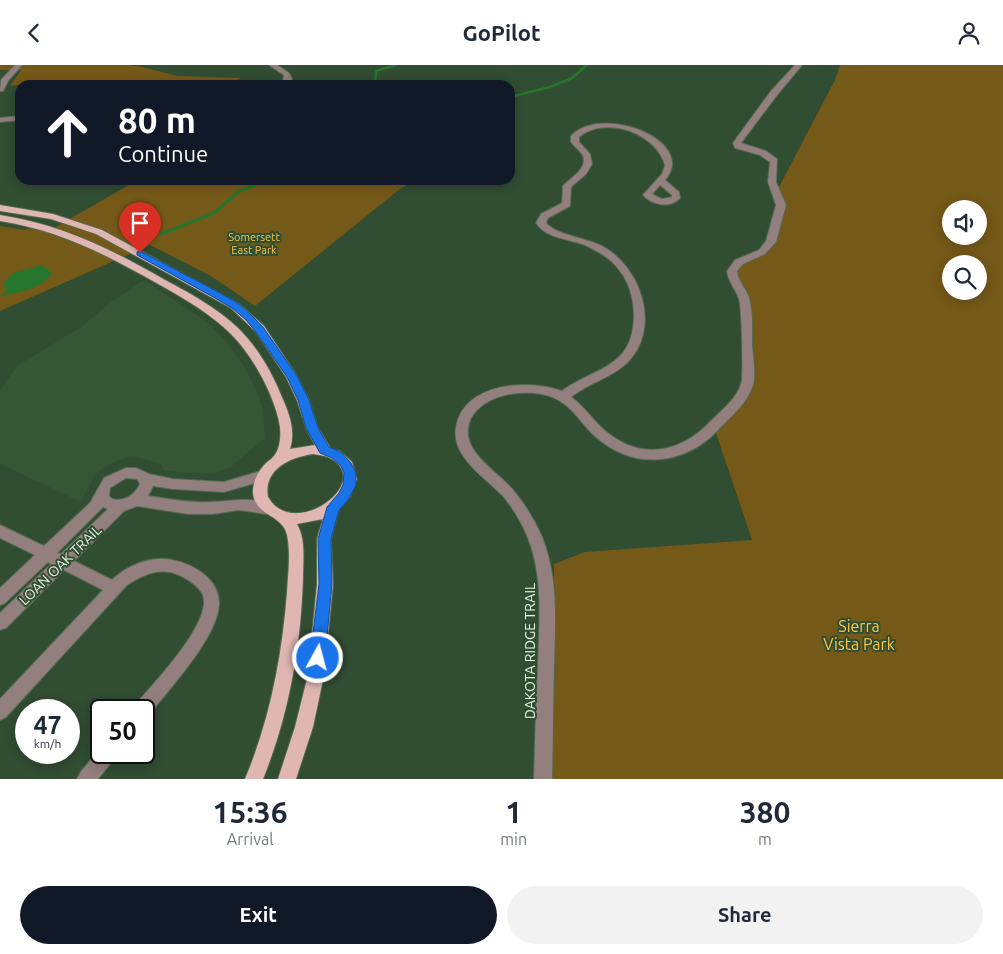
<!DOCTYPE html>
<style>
:root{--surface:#fff;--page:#f2f2f3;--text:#1f2937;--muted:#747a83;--accent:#111827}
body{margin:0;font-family:Ubuntu,sans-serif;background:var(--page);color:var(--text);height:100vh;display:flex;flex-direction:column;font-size:19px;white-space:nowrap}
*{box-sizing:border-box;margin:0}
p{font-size:16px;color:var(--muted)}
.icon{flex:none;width:28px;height:28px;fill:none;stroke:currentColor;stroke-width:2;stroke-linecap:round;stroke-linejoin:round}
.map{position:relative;height:714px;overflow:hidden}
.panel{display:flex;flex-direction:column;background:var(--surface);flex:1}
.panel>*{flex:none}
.guide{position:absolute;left:15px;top:15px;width:500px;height:105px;border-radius:15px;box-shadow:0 2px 12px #0003;background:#111827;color:#fff;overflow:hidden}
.controls{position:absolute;left:942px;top:135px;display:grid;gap:10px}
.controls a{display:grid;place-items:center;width:45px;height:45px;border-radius:50%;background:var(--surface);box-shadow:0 2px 12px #0003;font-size:25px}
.speed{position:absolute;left:15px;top:634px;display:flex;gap:10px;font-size:25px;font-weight:700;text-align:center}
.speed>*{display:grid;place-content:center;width:65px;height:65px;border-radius:50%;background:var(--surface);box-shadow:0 2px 12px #0003;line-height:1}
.speed small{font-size:12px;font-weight:400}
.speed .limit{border:2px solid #111;border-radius:8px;background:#fff;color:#111}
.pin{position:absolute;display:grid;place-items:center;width:42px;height:42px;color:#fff;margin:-51px -21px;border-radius:50% 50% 50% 0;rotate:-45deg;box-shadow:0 0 5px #0007}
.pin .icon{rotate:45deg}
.me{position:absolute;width:55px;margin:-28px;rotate:7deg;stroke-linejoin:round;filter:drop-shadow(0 0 4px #0008)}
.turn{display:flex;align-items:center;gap:18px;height:105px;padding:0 20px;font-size:22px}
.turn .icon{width:65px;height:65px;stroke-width:2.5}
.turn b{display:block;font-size:35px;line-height:42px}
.eta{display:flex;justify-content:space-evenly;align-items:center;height:85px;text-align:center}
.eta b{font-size:30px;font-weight:700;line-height:35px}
.cta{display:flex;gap:10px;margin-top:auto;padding:10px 20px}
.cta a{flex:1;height:58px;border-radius:30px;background:var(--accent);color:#fff;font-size:20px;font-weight:700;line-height:58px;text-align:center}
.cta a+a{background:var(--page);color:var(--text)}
header{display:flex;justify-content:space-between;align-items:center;height:65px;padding:0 20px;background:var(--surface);font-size:22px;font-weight:700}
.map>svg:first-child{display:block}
</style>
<header><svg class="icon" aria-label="back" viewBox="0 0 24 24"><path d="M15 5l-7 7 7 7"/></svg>GoPilot<svg class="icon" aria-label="person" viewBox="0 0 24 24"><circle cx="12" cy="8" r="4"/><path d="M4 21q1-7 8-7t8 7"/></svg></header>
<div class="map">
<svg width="1003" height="714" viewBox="0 0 1003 714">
<rect width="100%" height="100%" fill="#314d32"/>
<path fill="#355736" d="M144 215 207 257 226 276 242 298 256 324 263 345 265 373 231 402 213 409 164 406 161 399 132 391 116 396 96 408 81 437 0 399V325L17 301 84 260 107 240Z"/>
<g fill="#755918" fill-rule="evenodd">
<path d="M0 0H127L143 2 177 11 241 13 228 20H45L44 16 10 21 21 5H0Z"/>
<path d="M840 0H1003V714H551L554 499 585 487 752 475 716 368 751 324 736 205 746 196 768 188 776 176 778 124 835 15ZM951 144H979V171H951ZM951 199H979V226H951Z"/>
<path d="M142 115H418L401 123 255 241 211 211 150 180 0 246V161L25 165 29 163 47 167 134 117Z"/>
</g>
<path fill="#27762e" d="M42 200 52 208C41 226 17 226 0 232L7 225 3 219 13 208Z"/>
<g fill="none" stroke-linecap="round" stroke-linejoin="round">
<g stroke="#27762e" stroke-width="2.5">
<path d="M375 20 376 6 396 0"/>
<path d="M510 32 550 22 572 13 587 0"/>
<path d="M255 120 268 115"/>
</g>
<path stroke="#27762e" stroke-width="3" d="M161 169 214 148 239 126 259 119"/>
<defs>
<g id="minor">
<path d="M15 0H22L8 16 3 26H0L1 15Z"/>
<path d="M269 0H277L289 8 292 14 290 20H282L284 10Z"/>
<path d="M795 0H802L777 30 741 78 766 86 777 94 776 117 786 140 776 177 765 189 743 199 737 206C738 218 749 226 750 237 753 251 752 266 752 280 753 291 755 303 754 314 752 335 731 351 718 365 684 401 633 405 596 372 583 361 575 345 560 336 544 326 519 326 502 331 490 334 477 342 471 353 456 385 497 405 513 425 525 439 535 456 542 472 559 514 555 559 554 603 553 640 553 677 552 714H534C535 676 536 638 538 600 539 558 544 514 528 473 522 458 513 443 503 431 485 412 451 392 456 362 464 317 529 314 562 326 580 312 604 307 620 291 640 271 637 227 620 206 612 194 599 187 587 181 569 173 548 175 536 158L541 149 562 138 563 121C570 113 590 103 582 89 579 85 574 81 571 77V71C601 38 699 76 665 115L679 127 680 133C670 144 652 140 643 130L662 109 665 100C656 68 606 50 579 72V77L590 89 592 99 586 109 571 122 570 141 548 153 546 158C556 170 586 173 602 181 641 202 662 263 627 298 611 313 588 318 571 332 584 341 592 354 603 364 639 396 680 389 711 356 723 344 740 331 742 314 743 302 742 244 739 234 736 224 728 217 727 206L735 195 759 185 766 176 776 140 768 117 770 97 760 90 735 83 733 78 771 26ZM660 120 672 130V132L662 134 652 129Z"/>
<path d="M20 51V55L0 57V53Z"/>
<path d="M126 403H136L149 409 173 414 224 417 264 405 269 406 271 410 269 414 224 427 173 424 153 421 148 431C168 434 189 438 210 437 233 437 247 431 272 439L274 443 272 447 267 449 239 445 213 449H188L137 441 124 446 74 496 112 515C123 504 141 495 157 494 182 492 220 510 219 539 218 572 169 624 148 651L144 653V645H133L136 639C153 619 216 554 202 528 197 520 189 515 181 511 162 501 144 509 127 520L6 652 0 655V634L103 525 64 505 6 563 0 565V548L51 499 48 497 5 538 0 540V523L35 490 0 473V460L44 481 90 438 104 413ZM126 413 137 414 140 419C135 430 124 437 112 434L109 431 110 423ZM103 442 108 444 61 489 57 488Z"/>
<path d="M101 682V688H117L114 694 98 714H77L80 708Z"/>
</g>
<path id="major" d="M0 140 53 149 102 165 239 239 264 261 295 308 309 335 318 363 331 384 340 386 352 397 357 414 350 432 339 444 331 474 333 519 324 610 313 662 296 714H278L295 662 308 610 317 519V474L323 454 297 459C306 475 303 494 303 512 301 581 289 650 263 714H245C270 654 282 592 287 527 288 509 291 489 287 470 283 450 256 451 253 429 252 418 258 406 266 398 268 396 272 394 274 391 280 384 281 371 280 362 275 331 253 291 231 269 211 249 185 234 160 220 109 191 59 165 0 156V150C63 160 111 184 165 215 191 229 217 243 238 263 257 282 271 305 281 330 289 348 296 365 290 384L315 380 306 363 297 335 286 312 256 267 231 243 96 169 51 154 0 146ZM313 389C319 390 327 391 332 394 373 419 293 476 268 432 263 404 291 392 313 389Z"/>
</defs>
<use href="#minor" stroke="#526b52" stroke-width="2"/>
<use href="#major" stroke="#526b52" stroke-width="2"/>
<use href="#minor" fill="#937f7d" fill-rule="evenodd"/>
<use href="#major" fill="#e0b6b2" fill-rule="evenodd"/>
</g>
<path fill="#1a73e8" stroke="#114b97" d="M140 186 222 229 239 239 252 251 263 262 297 311 309 335 318 363 329 382 341 387 351 398 356 408V420L348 435 339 445 331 474 332 519 325 593 323 598 318 600 313 598 310 593 319 519 318 474 327 442 339 428 343 420 344 408 341 401 332 393 320 388 306 363 298 335 287 312 256 267 246 255 232 243 215 233 137 190V187Z"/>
<g text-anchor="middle" stroke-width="4" stroke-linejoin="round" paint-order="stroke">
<g font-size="11" fill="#fec641" stroke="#314d32">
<text x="254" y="176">Somersett<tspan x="254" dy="13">East Park</tspan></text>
</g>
<g font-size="14" fill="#e6f6e5" stroke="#314d32">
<text transform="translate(60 500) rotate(-44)" y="5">LOAN OAK TRAIL</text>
<text transform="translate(530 586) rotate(-90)" y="5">DAKOTA RIDGE TRAIL</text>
</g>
<g font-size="16" fill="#fec641" stroke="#314d32">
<text x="859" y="567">Sierra<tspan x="859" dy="18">Vista Park</tspan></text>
</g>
</g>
</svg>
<div class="controls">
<a><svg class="icon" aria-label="sound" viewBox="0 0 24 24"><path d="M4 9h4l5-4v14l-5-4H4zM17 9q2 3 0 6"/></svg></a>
<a><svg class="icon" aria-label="search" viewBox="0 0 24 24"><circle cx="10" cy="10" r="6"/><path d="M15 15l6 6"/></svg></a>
</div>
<div class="speed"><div>47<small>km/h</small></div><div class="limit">50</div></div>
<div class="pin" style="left:140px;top:188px;background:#d93025"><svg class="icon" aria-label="arrive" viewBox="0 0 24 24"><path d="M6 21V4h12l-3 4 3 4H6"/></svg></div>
<svg class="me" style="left:318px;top:593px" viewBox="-20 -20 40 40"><circle r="17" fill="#1a73e8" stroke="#fff" stroke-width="3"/><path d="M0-11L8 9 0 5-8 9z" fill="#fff"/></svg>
<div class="guide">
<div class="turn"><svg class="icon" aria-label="ahead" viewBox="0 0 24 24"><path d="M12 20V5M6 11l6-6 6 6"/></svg><div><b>80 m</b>Continue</div></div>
</div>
</div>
<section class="panel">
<div class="eta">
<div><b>15:36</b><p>Arrival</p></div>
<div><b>1</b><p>min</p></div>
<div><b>380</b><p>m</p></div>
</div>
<div class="cta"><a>Exit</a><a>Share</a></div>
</section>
